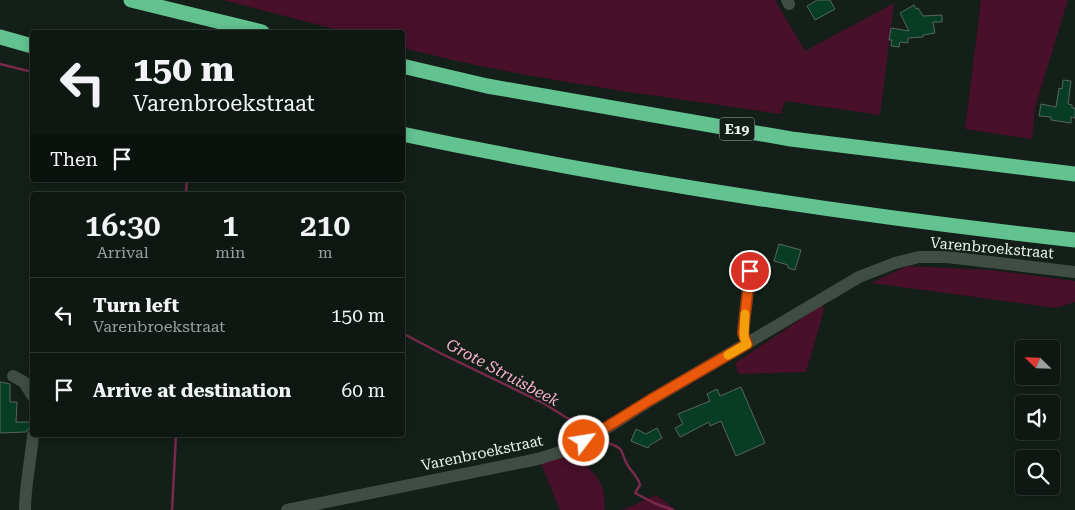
<!DOCTYPE html>
<style>
:root{--surface:#0e1712;--page:#17201b;--text:#f1f3f6;--muted:#9b9f9f;--line:#2e3632}
body{margin:0;font-family:"Roboto Serif",serif;background:var(--page);color:var(--text);height:100vh;display:flex;flex-direction:column;font-size:19px;white-space:nowrap}
*{box-sizing:border-box;margin:0}
p{font-size:16px;color:var(--muted)}
.icon{flex:none;width:28px;height:28px;fill:none;stroke:currentColor;stroke-width:2;stroke-linecap:round;stroke-linejoin:round}
.map{position:relative;flex:1;overflow:hidden}
.drawer{position:absolute;left:30px;top:192px;width:375px;height:245px;display:flex;flex-direction:column;background:var(--surface);border-radius:5px;box-shadow:0 2px 12px #0003,0 0 0 1px var(--line)}
.drawer>*{flex:none}
.guide{position:absolute;left:30px;top:30px;width:375px;height:152px;border-radius:5px;box-shadow:0 2px 12px #0003,0 0 0 1px var(--line);background:#0e1712;color:var(--text);overflow:hidden}
.needle{width:32px;rotate:293deg}
.buttons{position:absolute;left:1015px;top:340px;display:grid;gap:10px}
.buttons a{display:grid;place-items:center;width:45px;height:45px;border-radius:5px;background:var(--surface);box-shadow:0 2px 12px #0003,0 0 0 1px var(--line);font-size:25px}
.pin{position:absolute;display:grid;place-items:center;width:42px;height:42px;color:#fff;margin:-21px;border:2px solid #fff;border-radius:50%;box-shadow:0 1px 5px #0007}
.me{position:absolute;width:55px;margin:-28px;rotate:59deg;stroke-linejoin:round;filter:drop-shadow(0 0 4px #0008)}
.turn{display:flex;align-items:center;gap:18px;height:105px;padding:0 20px;font-size:22px}
.turn .icon{width:65px;height:65px;stroke-width:2.5}
.turn b{display:block;font-size:35px;line-height:42px}
.then{display:flex;align-items:center;height:48px;padding:0 20px;background:#0003;gap:10px;font-size:19px}
.eta{display:flex;justify-content:space-evenly;align-items:center;height:85px;text-align:center}
.eta b{font-size:30px;font-weight:600;line-height:35px}
ul{padding:0;list-style:none}
li{display:flex;align-items:center;gap:15px;height:75px;padding:0 20px;border-top:1px solid var(--line)}
li div{flex:1}
li b{display:block;font-size:19px}
li em{font-style:normal}
.map>svg:first-child{display:block}
</style>
<div class="map">
<svg width="1075" height="510" viewBox="0 0 1075 510">
<rect width="100%" height="100%" fill="#131f18"/>
<g fill="#481029">
<path d="M223 0H775L805 51 894 3 880 115 785 101 781 114C655 95 526 80 403 48L402 32H346Z"/>
<path d="M981 0H1068L1035 107 1032 139 965 129Z"/>
<path d="M907 266 990 270 1075 281V302L1056 308 871 283Z"/>
<path d="M822 305 824 310 806 372 739 374 735 363Z"/>
<path d="M568 453C581 459 599 475 603 490 605 496 604 504 605 510H560L541 463Z"/>
<path d="M656 495 676 510H622L625 509Z"/>
</g>
<g fill="none" stroke-linecap="round" stroke-linejoin="round">
<g stroke="#772a4b" stroke-width="2.5">
<path d="M0 64 32 72"/>
<path d="M187 180 186 192 195 195"/>
<path d="M402 333 440 353 543 403 567 418 587 425 593 431"/>
<path d="M597 438C604 443 612 443 619 448 623 451 623 457 626 462 629 470 639 477 640 485L635 493 654 503 673 510"/>
<path d="M172 510 176 435"/>
</g>
</g>
<g fill="#073d25" stroke="#58665d">
<path d="M817 0H830L835 9 815 20 807 6Z"/>
<path d="M914 5 916 9 918 8 923 16 942 15V22H933L935 33 923 35V37L908 38V43L900 42 899 47 891 46 892 40H889L891 28 909 31 900 13Z"/>
<path d="M1063 80 1071 81 1068 104 1072 105V108H1075V118L1071 117V123L1051 120V117L1039 116 1041 104 1056 107 1059 88 1062 89Z"/>
<path d="M779 244 801 250 795 270 788 268V265L774 261Z"/>
<path d="M0 382 10 384V402H17L16 422H30V427L26 432 0 433Z"/>
<path d="M741 387 765 443 736 456 721 421 710 426 709 422 680 437 675 428 683 424 678 414 710 401 707 394 717 389 720 396Z"/>
<path d="M657 428 662 438 650 445 648 448 631 441 636 429 646 434Z"/>
</g>
<g fill="none" stroke-linecap="round" stroke-linejoin="round">
<g stroke="#404d45" stroke-width="12">
<path d="M787 0 789 4"/>
<path d="M747 344 743 333 750 271"/>
<path d="M13 376 24 382 32 395"/>
<path d="M25 510C25 485 31 460 33 435"/>
<path d="M287 510 538 459 573 448 596 435 651 400 859 277 895 263 919 257H947L1075 272"/>
</g>
<g stroke="#62c391" stroke-width="15">
<path d="M131 0 262 32"/>
<path d="M0 37 32 46"/>
<path d="M402 66 487 86 791 139 1075 174"/>
<path d="M402 134C625 181 849 215 1075 240"/>
</g>
</g>
<g fill="none" stroke-linecap="round" stroke-linejoin="round">
<defs>
<path id="route" d="M584 441 650 400 747 344 743 333 750 271"/>
</defs>
<use href="#route" stroke="#983908" stroke-width="12"/>
<use href="#route" stroke="#ea580c" stroke-width="9"/>
<path stroke="#f59e0b" stroke-width="9" d="M728 355 747 344 744 337 745 314"/>
</g>
<g text-anchor="middle" stroke-width="4.5" stroke-linejoin="round" paint-order="stroke">
<rect fill="#131f18" stroke="#aab3ad" stroke-width="1" x="719.5" y="117.5" width="35" height="23" rx="4"/>
<g font-size="14" font-weight="bold" fill="#eaf2ed">
<text x="737" y="134">E19</text>
</g>
<g font-size="15" fill="#eaf2ed" stroke="#131f18">
<text transform="translate(992 248) rotate(5)" y="5">Varenbroekstraat</text>
<text transform="translate(482 453) rotate(-12)" y="5">Varenbroekstraat</text>
</g>
<g font-size="16" font-style="italic" fill="#f7b2ca" stroke="#131f18">
<text transform="translate(503 372) rotate(28)" y="6">Grote Struisbeek</text>
</g>
</g>
</svg>
<div class="buttons">
<a><svg class="needle" viewBox="-14 -14 28 28"><path d="M0-13l5 13h-10z" fill="#e53935"/><path d="M0 13l5-13h-10z" fill="#9b9f9f"/></svg></a>
<a><svg class="icon" aria-label="sound" viewBox="0 0 24 24"><path d="M4 9h4l5-4v14l-5-4H4zM17 9q2 3 0 6"/></svg></a>
<a><svg class="icon" aria-label="search" viewBox="0 0 24 24"><circle cx="10" cy="10" r="6"/><path d="M15 15l6 6"/></svg></a>
</div>
<div class="pin" style="left:750px;top:271px;background:#d93025"><svg class="icon" aria-label="arrive" viewBox="0 0 24 24"><path d="M6 21V4h12l-3 4 3 4H6"/></svg></div>
<svg class="me" style="left:584px;top:441px" viewBox="-20 -20 40 40"><circle r="17" fill="#ea580c" stroke="#fff" stroke-width="3"/><path d="M0-11L8 9 0 5-8 9z" fill="#fff"/></svg>
<div class="guide">
<div class="turn"><svg class="icon" aria-label="left" viewBox="0 0 24 24"><path d="M17 20v-9H6M10 6l-5 5 5 5"/></svg><div><b>150 m</b>Varenbroekstraat</div></div>
<div class="then">Then<svg class="icon" aria-label="arrive" viewBox="0 0 24 24"><path d="M6 21V4h12l-3 4 3 4H6"/></svg></div>
</div>
<section class="drawer">
<div class="eta">
<div><b>16:30</b><p>Arrival</p></div>
<div><b>1</b><p>min</p></div>
<div><b>210</b><p>m</p></div>
</div>
<ul>
<li><svg class="icon" aria-label="left" viewBox="0 0 24 24"><path d="M17 20v-9H6M10 6l-5 5 5 5"/></svg><div><b>Turn left</b><p>Varenbroekstraat</p></div><em>150 m</em></li>
<li><svg class="icon" aria-label="arrive" viewBox="0 0 24 24"><path d="M6 21V4h12l-3 4 3 4H6"/></svg><div><b>Arrive at destination</b></div><em>60 m</em></li>
</ul>
</section>
</div>
